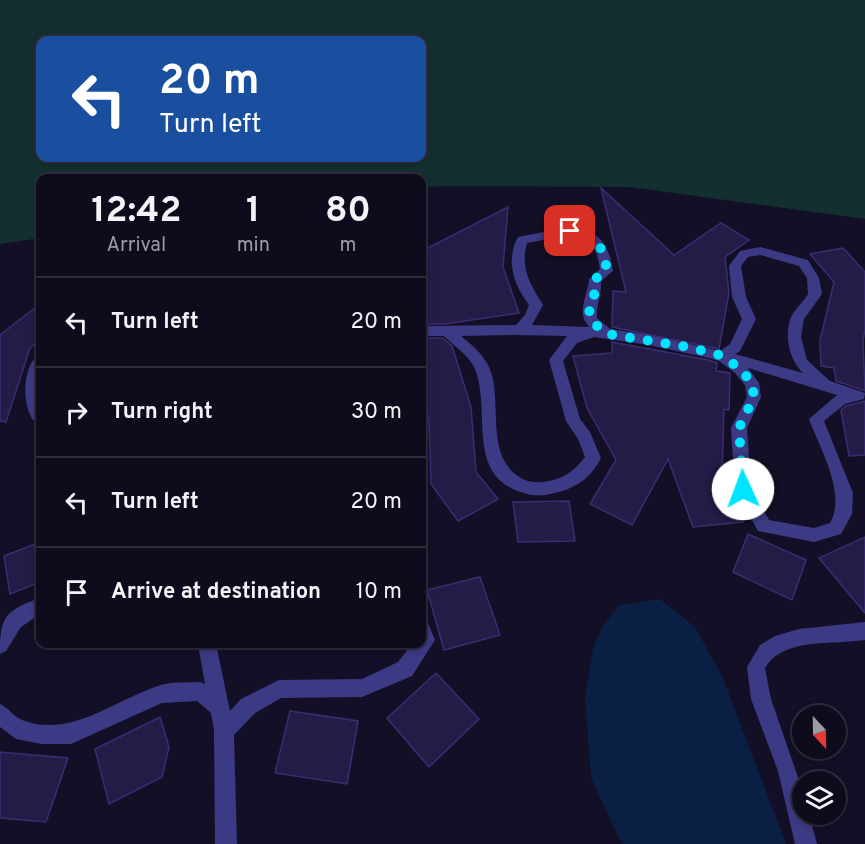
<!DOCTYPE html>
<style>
:root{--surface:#0e0b1c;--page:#171425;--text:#f1f3f6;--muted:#9b9ba3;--line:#2e2b3b}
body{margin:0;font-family:Overpass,sans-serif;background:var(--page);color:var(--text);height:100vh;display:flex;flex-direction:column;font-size:22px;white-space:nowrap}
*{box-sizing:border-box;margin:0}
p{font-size:20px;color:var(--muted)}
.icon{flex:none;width:33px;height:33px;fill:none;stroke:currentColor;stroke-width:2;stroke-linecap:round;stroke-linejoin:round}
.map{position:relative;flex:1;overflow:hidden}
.panel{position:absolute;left:36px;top:174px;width:390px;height:474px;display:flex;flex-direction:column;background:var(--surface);border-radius:12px;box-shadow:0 3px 9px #0003,0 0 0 2px var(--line)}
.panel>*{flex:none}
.top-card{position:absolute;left:36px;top:36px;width:390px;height:126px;border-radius:12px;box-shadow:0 3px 9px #0003,0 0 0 2px var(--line);background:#1a4fa0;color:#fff;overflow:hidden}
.needle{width:39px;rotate:158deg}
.controls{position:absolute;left:792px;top:705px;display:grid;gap:12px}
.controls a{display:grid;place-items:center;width:54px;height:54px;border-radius:50%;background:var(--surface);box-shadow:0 3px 9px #0003,0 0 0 2px var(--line);font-size:30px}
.pin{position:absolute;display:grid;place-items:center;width:51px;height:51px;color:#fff;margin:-26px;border-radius:12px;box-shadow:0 3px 9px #0006}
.me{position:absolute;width:66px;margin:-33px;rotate:358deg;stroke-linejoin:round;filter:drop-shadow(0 0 4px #0008)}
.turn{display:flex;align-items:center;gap:21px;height:126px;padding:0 24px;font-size:27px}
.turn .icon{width:78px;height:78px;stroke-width:2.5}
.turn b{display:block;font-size:42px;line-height:51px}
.eta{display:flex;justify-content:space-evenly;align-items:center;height:102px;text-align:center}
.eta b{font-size:36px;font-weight:700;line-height:42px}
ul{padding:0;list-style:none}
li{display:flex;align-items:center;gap:18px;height:90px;padding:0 24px;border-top:2px solid var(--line)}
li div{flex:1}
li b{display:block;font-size:22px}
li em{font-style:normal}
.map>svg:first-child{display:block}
</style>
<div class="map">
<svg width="865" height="844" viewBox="0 0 865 844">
<rect width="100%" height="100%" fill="#130f26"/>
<path fill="#12302f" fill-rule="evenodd" d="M0 0H865V219L629 187 440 186 422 188V178H40V238L0 244ZM40 40H422V158H40Z"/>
<path fill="#0a1f44" d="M660 599 695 627 723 678 786 844H623L619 838 591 778 585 697 593 648 603 625 620 605Z"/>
<g fill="#241b47" stroke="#3b2d73" stroke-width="1.5">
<path d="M601 188 674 255 721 223 749 240 725 257 729 293 719 349 612 327 613 291 626 292Z"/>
<path d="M508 207 503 267 519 313 445 324H422V251Z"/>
<path d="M843 248 865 272V329L863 341 865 391 836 381 834 368 821 366 820 340 834 282 810 254Z"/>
<path d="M40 304V340L30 348 6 422 0 421V335Z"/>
<path d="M422 338H443L452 346 471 407 476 472 498 499 458 521 431 484 429 420 422 393Z"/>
<path d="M612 342 708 360 717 363 716 371 730 373 729 410 724 409 722 471 743 522 693 527 668 459 632 525 590 504 616 460 587 408 573 356 612 353Z"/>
<path d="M865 401V455L849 456 841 410 846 406Z"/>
<path d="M569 501 575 541 518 542 513 502Z"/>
<path d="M748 534 806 560 792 600 733 572Z"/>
<path d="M865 537V613L819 558Z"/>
<path d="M40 542V582L10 594 4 556Z"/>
<path d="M480 577 500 635 444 650 427 590Z"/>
<path d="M436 673 479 719 429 767 387 718Z"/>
<path d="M290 711 358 721 347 784 275 773Z"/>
<path d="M160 717 169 747 162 777 109 804 95 749Z"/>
<path d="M0 752 68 758 46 822 0 818Z"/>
</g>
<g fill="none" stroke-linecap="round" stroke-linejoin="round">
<g fill="#3d3a85" fill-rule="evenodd">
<path d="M570 227C599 230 609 244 613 271L601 281C602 295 596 304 597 318L610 329 649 335 720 351 730 344 742 319 732 297 729 266 740 251 760 247 808 260 819 278 822 294 804 319 801 337 807 360 830 381 865 393 864 399 845 404 824 421 853 493 852 514 841 534 814 542 758 531 735 489 731 428 747 397 745 385 735 373 719 361 709 358 649 345 594 337 577 343 563 361 580 419 590 432 601 458C591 478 576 488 555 493 540 497 529 496 515 490 467 469 491 409 475 369 470 356 454 346 444 336H422V326L516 325 525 315 529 305C514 285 505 261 518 237ZM570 235C592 237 597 249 600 269L589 279C588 295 575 315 590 327L532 325 543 305C530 284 520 268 527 243ZM760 255 799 266 807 278 808 294C804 301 795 309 791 317 784 335 789 360 803 373L735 354 740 351 756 319 746 297 741 266 748 257ZM516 335 567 336 549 360 566 421 578 439 585 457C574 472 561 480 543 482 535 483 528 482 521 478 483 456 504 401 489 367 483 354 472 345 461 336ZM748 368 837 395 809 419C820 449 847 494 830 523L814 528 769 520 751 488 747 428 761 397 759 383Z"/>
<path d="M40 355V425C20 418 21 361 40 355Z"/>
<path d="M40 598V614L21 627 6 651 0 654C0 617 4 611 40 598Z"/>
<path d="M422 620 428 623 435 640 412 676 362 697 281 698 255 713 234 735 237 844H215L214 731 211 713 197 701 162 703 71 744H42L16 739 0 727V704C9 708 14 717 22 720 70 739 115 700 158 686 171 681 187 683 200 682L205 684 198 644H216L230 711 241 699 279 680 362 679 398 662 412 644H422Z"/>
<path d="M865 622V640C834 645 783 637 765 668L771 699 802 789V814H809L817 844H795L778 771 751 699 747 667 760 645 775 636 799 629Z"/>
</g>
</g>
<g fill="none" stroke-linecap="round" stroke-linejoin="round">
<path stroke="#00e5ff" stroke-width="10" stroke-dasharray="0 18" d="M570 231C597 239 602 242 607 271L595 279V293L589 304 590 320 607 334 688 347 723 356 740 369 752 383 754 397 739 428 743 489"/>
</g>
</svg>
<div class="controls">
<a><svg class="needle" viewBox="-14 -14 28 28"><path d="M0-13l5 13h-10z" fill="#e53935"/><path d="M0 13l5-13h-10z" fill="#9b9ba3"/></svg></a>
<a><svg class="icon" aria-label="layers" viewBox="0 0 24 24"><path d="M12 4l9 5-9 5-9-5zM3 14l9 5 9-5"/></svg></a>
</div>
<div class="pin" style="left:570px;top:231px;background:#d93025"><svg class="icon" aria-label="arrive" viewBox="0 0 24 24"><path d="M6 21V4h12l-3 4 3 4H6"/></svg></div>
<svg class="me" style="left:743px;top:489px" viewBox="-20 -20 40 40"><circle r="19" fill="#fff"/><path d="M0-13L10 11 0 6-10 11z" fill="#00e5ff"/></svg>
<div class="top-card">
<div class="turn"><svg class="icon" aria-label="left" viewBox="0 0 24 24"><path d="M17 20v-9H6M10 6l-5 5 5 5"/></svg><div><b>20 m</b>Turn left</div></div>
</div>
<section class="panel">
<div class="eta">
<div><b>12:42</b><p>Arrival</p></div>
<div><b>1</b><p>min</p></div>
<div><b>80</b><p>m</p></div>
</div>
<ul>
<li><svg class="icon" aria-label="left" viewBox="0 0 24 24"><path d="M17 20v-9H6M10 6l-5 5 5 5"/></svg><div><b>Turn left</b></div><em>20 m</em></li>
<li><svg class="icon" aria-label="right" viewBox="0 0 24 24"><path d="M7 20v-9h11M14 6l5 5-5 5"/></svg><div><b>Turn right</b></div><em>30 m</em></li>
<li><svg class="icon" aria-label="left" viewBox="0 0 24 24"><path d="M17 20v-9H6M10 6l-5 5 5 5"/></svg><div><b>Turn left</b></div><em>20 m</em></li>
<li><svg class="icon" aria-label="arrive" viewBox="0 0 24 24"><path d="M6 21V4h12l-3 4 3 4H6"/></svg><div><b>Arrive at destination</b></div><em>10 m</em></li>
</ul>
</section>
</div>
